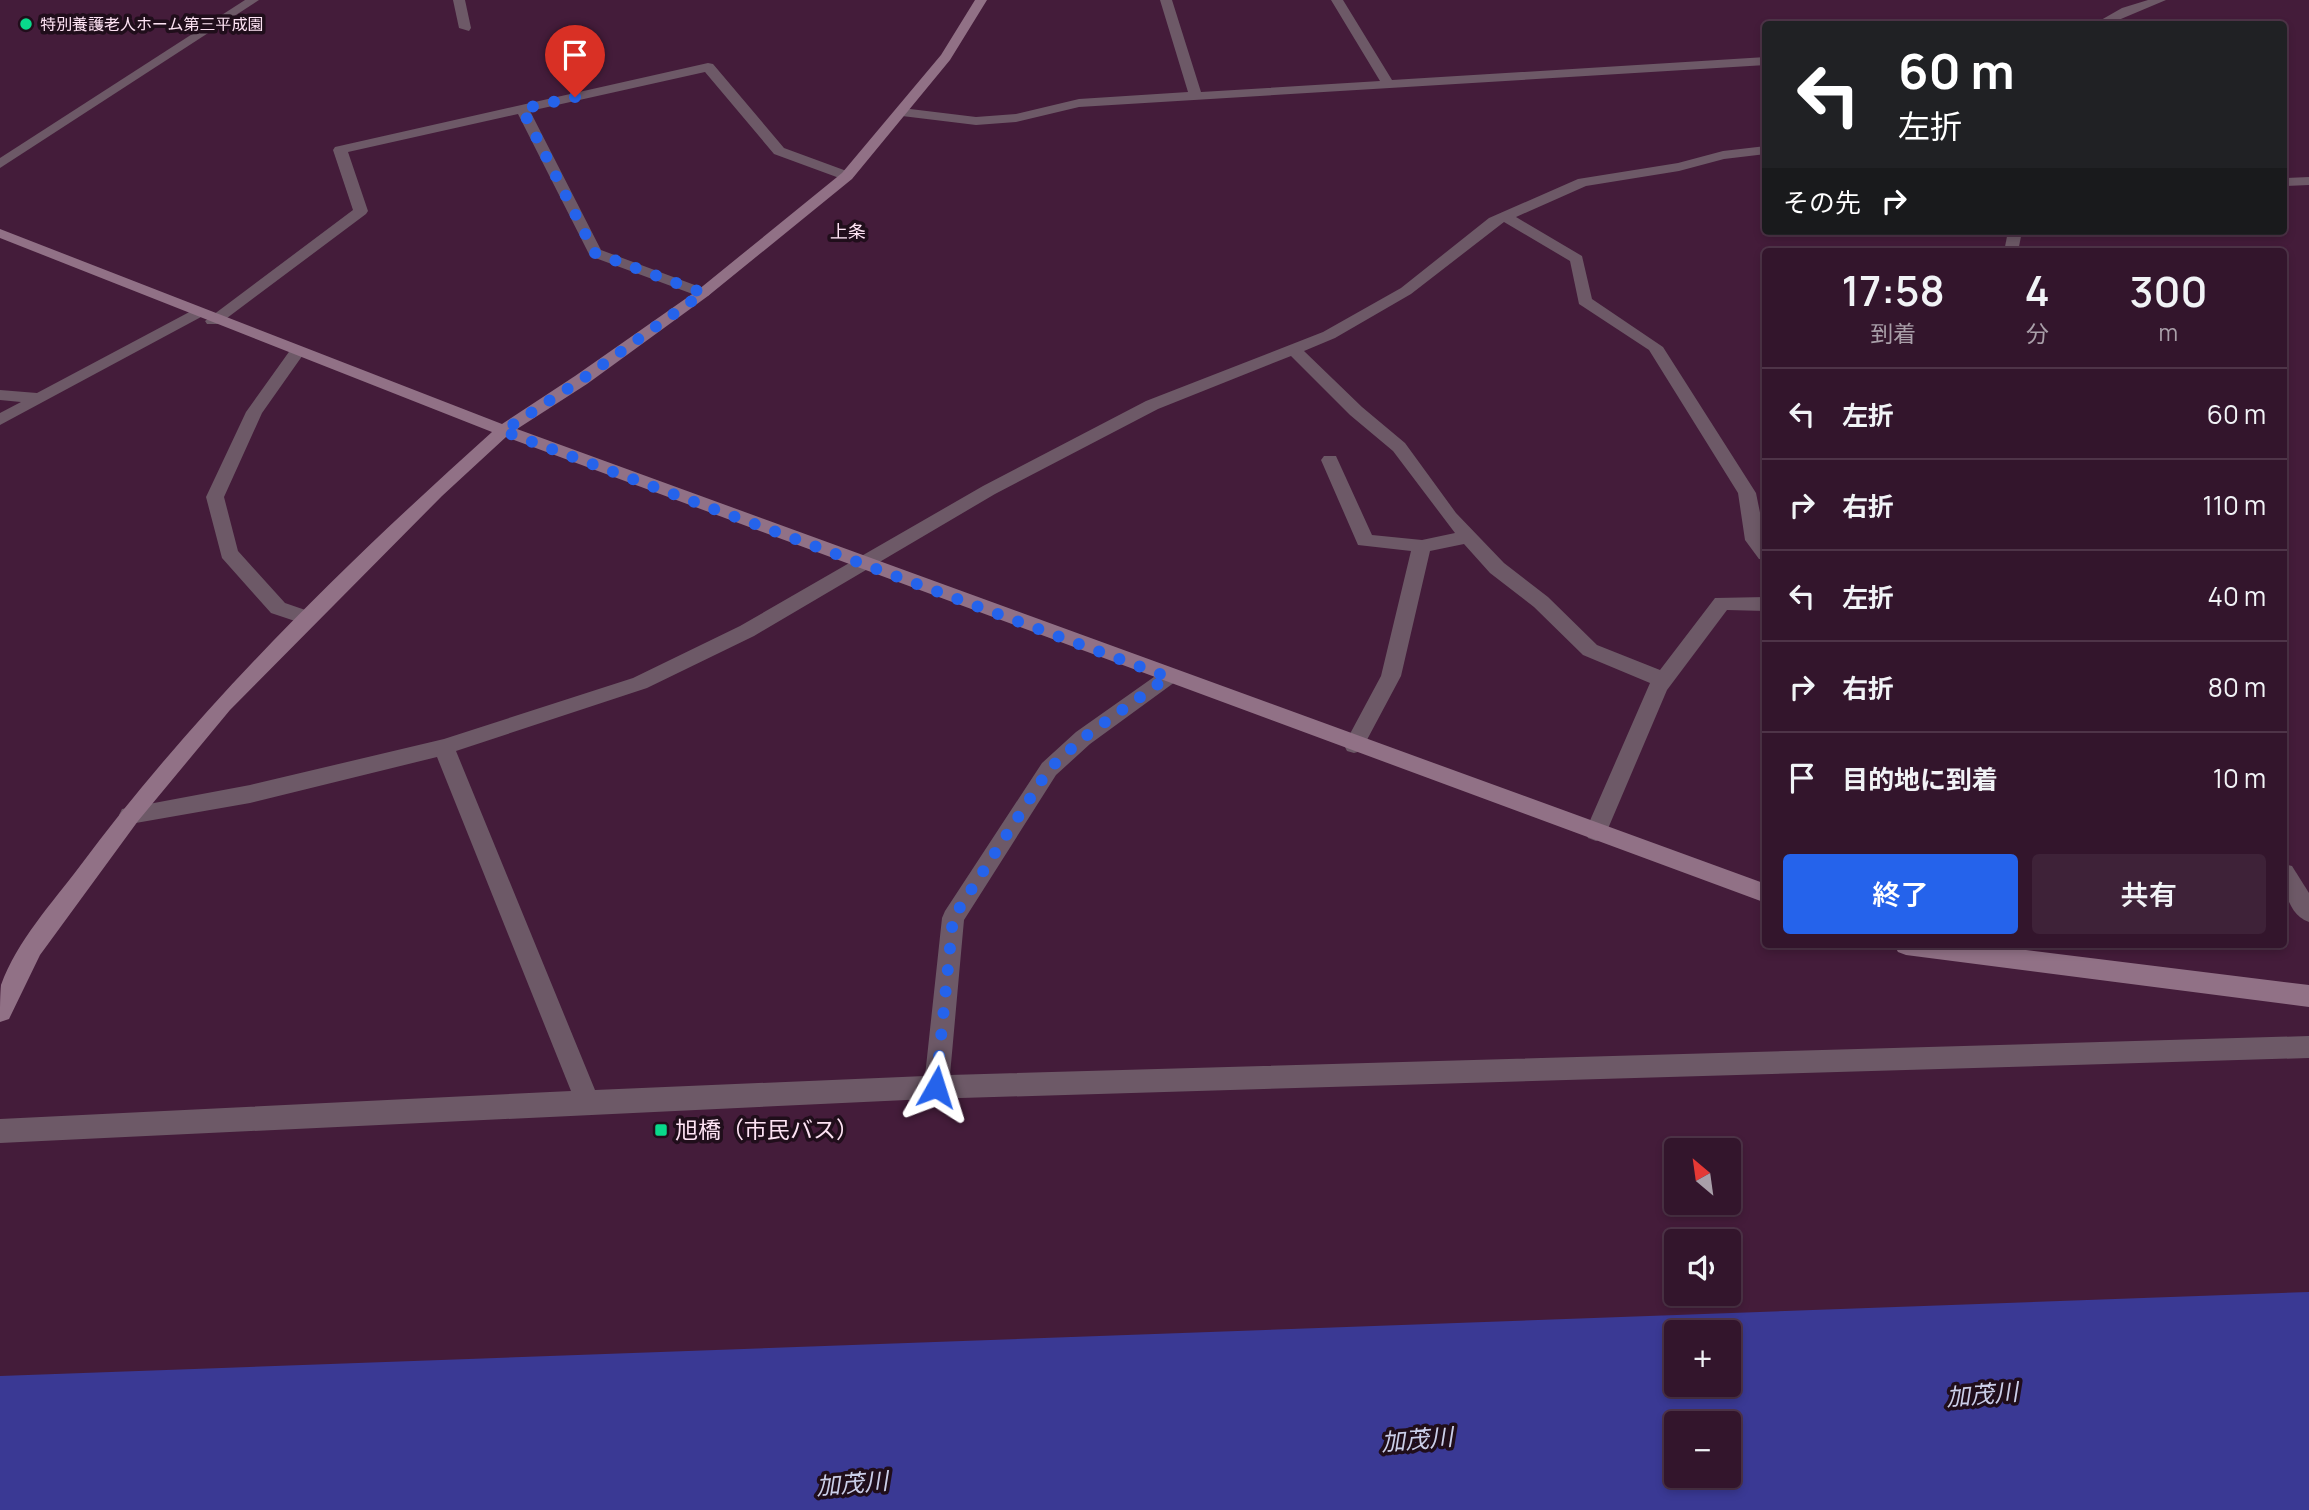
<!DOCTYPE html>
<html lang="ja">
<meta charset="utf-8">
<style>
:root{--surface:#33152c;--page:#3e2238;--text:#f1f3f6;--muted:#a99fa9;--line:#4e3448;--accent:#2563eb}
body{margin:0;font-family:Manrope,"Noto Sans JP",sans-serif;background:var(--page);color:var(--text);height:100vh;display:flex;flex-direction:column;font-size:26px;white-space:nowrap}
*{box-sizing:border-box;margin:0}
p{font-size:23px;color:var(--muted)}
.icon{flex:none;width:38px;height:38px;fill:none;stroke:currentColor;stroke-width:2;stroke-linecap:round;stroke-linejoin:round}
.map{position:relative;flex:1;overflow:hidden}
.sheet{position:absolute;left:1762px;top:248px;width:525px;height:700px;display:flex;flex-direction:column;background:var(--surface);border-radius:7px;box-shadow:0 4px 10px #0003,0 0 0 2px var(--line)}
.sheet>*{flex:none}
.guide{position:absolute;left:1762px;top:21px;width:525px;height:214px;border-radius:7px;box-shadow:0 4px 10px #0003,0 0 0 2px var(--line);background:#202124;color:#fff;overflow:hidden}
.needle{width:46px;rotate:331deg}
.buttons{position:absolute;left:1664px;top:1138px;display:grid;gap:14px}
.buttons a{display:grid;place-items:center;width:77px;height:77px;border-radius:7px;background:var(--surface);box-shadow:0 4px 10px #0003,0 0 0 2px var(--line);font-size:35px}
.pin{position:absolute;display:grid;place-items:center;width:60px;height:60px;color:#fff;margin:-72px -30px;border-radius:50% 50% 50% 0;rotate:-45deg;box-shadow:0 0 7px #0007}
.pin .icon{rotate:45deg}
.me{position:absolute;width:77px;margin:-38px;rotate:6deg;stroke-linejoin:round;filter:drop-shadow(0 0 5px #0008)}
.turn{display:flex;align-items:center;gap:24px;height:147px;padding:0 21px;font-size:32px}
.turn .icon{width:91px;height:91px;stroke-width:2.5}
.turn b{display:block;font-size:49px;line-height:60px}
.then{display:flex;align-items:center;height:66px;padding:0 21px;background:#0003;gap:14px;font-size:26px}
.eta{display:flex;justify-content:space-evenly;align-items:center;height:119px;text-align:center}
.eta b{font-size:42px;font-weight:600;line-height:49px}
.button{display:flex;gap:14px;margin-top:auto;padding:14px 21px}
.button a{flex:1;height:80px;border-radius:7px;background:var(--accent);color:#fff;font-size:28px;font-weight:600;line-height:80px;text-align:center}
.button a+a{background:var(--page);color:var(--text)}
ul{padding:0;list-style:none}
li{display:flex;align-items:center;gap:21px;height:91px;padding:0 21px;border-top:2px solid var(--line)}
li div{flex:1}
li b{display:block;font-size:26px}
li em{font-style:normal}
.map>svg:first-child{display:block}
</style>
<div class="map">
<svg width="2309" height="1510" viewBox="0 0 2309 1510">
<rect width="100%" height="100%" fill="#441c3a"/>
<path fill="#3a3994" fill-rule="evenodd" d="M2309 1292V1510H0V1376ZM1676 1332H1729V1384H1676ZM1676 1423H1729V1475H1676Z"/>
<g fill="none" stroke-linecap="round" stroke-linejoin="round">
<g fill="#6d5967" fill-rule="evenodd">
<path d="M245 0H259L0 168V158Z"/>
<path d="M453 0H465L471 28 469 31 459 28Z"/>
<path d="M1160 0H1172L1201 92 1380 81 1331 0H1343L1392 80 1766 57V65L1079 107 1016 122 976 125 902 116 895 112 902 108 976 117 1016 114 1079 99 1188 92Z"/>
<path d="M2148 0H2166L2109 24H2094L2122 8Z"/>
<path d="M708 63 713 64 784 148 852 173V179H842L774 154 705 72 530 111 601 250 708 290 711 293 708 296H698L590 256 518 114 348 152 368 211 366 214 219 324H207L205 321 353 210 333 150 335 147Z"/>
<path d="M1766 146V154L1724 159 1679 171 1586 186 1516 217 1582 256 1592 299 1663 347 1756 493 1766 542V560L1759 559 1745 540 1738 493 1649 350 1579 304 1570 261 1504 222 1411 294 1335 338 1304 351 1362 407 1405 443 1456 513 1504 563 1548 597 1597 645 1660 670 1715 598 1766 597V611L1727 610 1667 690 1604 838 1596 841 1588 838 1585 832 1650 683 1583 655 1534 607 1490 573 1464 544 1430 551 1401 676 1361 751 1354 753 1347 751 1344 745 1381 676 1411 551 1358 545 1321 460 1324 456H1336L1372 535 1422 540 1455 533 1393 451 1350 415 1291 356 1158 409 995 494 754 636 647 688 456 751 595 1090 925 1076 942 918 945 911 1042 763 1076 732 1161 672 1168 670 1175 672 1178 677 1175 682 1090 744 1056 775 964 920 950 1075 2309 1036V1058L928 1099 0 1143V1119L571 1091 437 757 250 803 130 824 122 821 119 815 122 809 250 785 444 739 633 678 740 626 983 486 1146 401 1323 332 1401 288 1489 218 1578 179 1678 163 1723 151Z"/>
<path d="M2309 177V185L2284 186V178Z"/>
<path d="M2008 231H2022L2018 252H2004Z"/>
<path d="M195 309 203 314 201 317 0 425V413L21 402 0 400V390L37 393Z"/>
<path d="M297 347 305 352 262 413 224 497 238 551 285 603 314 613 317 618 314 623 307 625 271 613 222 558 206 497 246 412 291 349Z"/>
<path d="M2284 864 2292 866 2309 893V922C2286 914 2283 884 2284 864Z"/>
</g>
<g fill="#917186" fill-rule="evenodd">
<path d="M975 0H987L950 60 852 179 708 296 587 384 517 429 1766 884V903L506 437 442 496 230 710 138 821 40 955 9 1019 0 1022C0 1011 0 995 1 985 17 941 52 903 80 866 199 706 344 565 492 432L0 238V229L502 424 575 376 698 290 842 173 941 55Z"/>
<path d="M1894 945H1986L2309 985V1007L1906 955 1898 952Z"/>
</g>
</g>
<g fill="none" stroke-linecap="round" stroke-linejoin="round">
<path stroke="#2563eb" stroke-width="12" stroke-dasharray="0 21.6" d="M575 97 522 109 595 253 703 293 581 380 503 431 1168 677 1083 738 1049 769 953 918 936 1087"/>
</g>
<g fill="#09d98b" stroke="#200e1b" stroke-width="2.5">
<circle cx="26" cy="24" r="7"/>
<rect x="654" y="1123" width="14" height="14" rx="3.5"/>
</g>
<g text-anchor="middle" stroke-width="7" stroke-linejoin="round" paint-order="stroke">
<g font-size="16" fill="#fee3f4" stroke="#200e1b" text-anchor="start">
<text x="40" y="30">特別養護老人ホーム第三平成園</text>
</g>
<g font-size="18" fill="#fee3f4" stroke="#200e1b">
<text x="848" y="238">上条</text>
</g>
<g font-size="23" fill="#fee3f4" stroke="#200e1b" text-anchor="start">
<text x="675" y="1138">旭橋（市民バス）</text>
</g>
<g font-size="24" font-style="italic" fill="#cbcfe9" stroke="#200e1b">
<text transform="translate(1982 1395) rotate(-5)" y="8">加茂川</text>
<text transform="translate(1417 1440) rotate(-5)" y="8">加茂川</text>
<text transform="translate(852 1484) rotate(-5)" y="8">加茂川</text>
</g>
</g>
</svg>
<div class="buttons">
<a><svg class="needle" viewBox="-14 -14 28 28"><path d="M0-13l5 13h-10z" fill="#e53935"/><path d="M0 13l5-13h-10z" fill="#a99fa9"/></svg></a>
<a><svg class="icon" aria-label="sound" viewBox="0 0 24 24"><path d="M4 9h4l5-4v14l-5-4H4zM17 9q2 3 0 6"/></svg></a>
<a>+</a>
<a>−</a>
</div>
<div class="pin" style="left:575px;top:97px;background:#d93025"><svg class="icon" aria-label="arrive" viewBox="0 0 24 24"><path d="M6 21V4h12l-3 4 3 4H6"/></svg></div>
<svg class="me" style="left:936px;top:1087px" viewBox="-20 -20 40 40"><path d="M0-17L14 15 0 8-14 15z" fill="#2563eb" stroke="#fff" stroke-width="4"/></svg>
<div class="guide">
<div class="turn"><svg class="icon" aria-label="left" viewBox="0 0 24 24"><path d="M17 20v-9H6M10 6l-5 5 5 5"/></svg><div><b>60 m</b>左折</div></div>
<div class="then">その先<svg class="icon" aria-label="right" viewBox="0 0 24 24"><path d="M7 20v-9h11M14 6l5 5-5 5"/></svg></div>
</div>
<section class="sheet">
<div class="eta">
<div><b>17:58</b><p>到着</p></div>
<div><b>4</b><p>分</p></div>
<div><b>300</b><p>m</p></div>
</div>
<ul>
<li><svg class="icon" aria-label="left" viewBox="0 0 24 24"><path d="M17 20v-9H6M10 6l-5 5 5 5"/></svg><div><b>左折</b></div><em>60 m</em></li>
<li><svg class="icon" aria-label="right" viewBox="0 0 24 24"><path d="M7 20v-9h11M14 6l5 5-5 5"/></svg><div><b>右折</b></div><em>110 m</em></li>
<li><svg class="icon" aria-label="left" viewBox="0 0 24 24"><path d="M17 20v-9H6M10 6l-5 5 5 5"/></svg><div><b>左折</b></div><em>40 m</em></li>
<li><svg class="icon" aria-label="right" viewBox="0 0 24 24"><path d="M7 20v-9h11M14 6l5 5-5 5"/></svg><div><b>右折</b></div><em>80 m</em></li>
<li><svg class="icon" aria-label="arrive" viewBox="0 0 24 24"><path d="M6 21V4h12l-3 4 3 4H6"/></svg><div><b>目的地に到着</b></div><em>10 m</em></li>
</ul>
<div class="button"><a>終了</a><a>共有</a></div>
</section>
</div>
